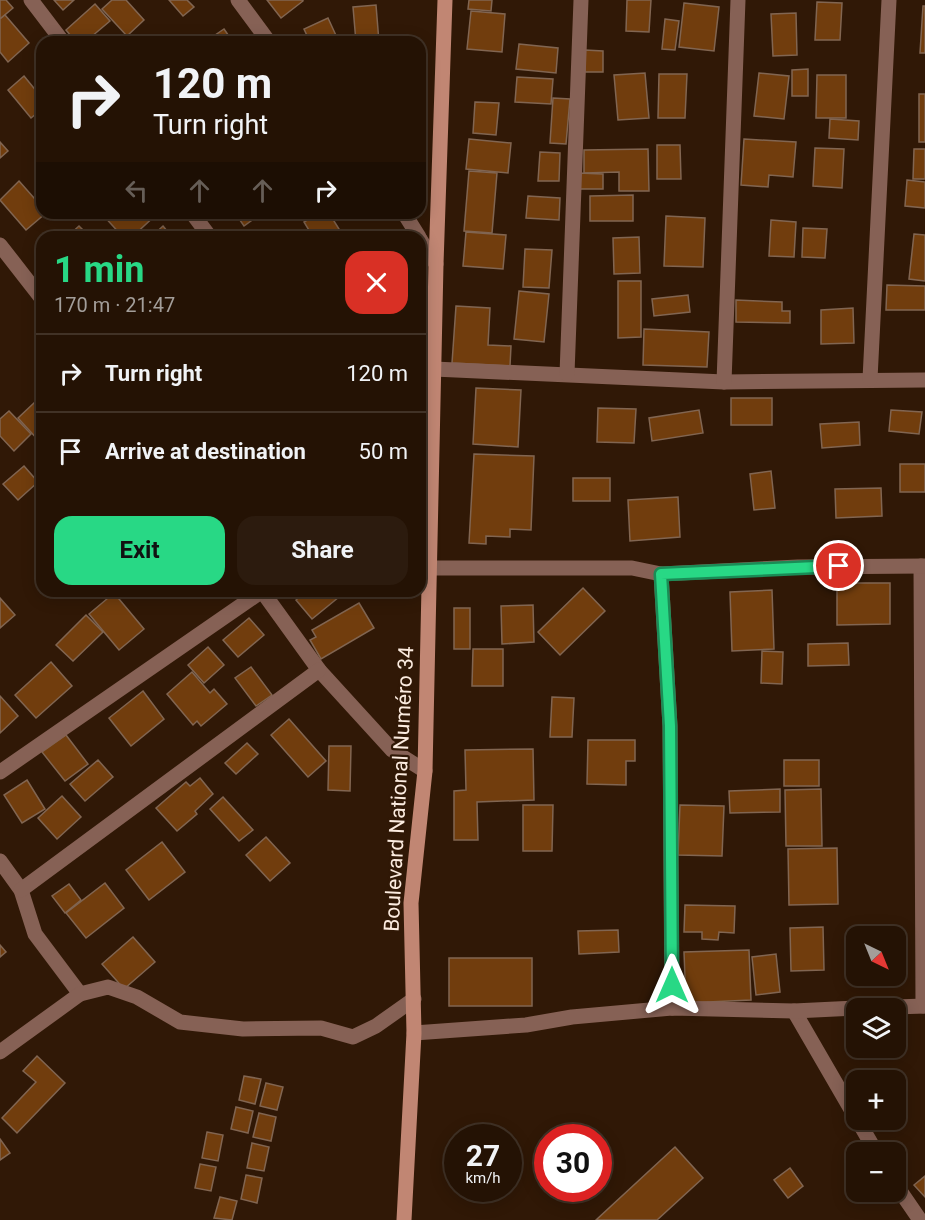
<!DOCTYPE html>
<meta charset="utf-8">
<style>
:root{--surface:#241204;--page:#2c1b0e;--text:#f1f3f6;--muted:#a39e9a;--line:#413226;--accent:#28d885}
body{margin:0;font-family:Roboto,sans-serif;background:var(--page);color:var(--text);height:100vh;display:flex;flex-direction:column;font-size:22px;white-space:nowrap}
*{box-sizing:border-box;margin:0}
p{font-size:20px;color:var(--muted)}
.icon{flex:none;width:33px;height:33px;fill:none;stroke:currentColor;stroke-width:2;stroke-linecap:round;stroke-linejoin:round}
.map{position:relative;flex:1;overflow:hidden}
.sheet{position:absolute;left:36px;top:231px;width:390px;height:366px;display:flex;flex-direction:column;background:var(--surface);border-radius:18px;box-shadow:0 3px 15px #0003,0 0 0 2px var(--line)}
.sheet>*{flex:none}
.hud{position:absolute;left:36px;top:36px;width:390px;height:183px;border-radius:18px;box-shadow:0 3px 15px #0003,0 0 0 2px var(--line);background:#241204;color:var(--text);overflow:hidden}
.needle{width:39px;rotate:137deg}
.tools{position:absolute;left:846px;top:926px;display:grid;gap:12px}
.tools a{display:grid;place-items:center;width:60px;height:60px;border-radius:12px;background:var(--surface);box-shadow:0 3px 15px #0003,0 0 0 2px var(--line);font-size:30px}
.speed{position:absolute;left:444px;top:1124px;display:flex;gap:12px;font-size:30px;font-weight:700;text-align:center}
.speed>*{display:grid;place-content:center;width:78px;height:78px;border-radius:50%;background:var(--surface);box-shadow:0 3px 15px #0003,0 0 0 2px var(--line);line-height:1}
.speed small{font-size:15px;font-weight:400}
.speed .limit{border:9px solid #d22;background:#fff;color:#111}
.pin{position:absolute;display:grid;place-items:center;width:51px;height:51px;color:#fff;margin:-26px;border:3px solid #fff;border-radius:50%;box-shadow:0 2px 6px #0007}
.me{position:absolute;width:66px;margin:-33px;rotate:0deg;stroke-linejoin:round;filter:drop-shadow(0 0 4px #0008)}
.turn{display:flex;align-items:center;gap:21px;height:126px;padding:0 18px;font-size:27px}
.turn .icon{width:78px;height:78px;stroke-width:2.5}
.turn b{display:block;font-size:42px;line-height:51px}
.lanes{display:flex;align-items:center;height:57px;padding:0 18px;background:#0003;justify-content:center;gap:30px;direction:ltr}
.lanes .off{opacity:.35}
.round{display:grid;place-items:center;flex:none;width:63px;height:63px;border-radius:18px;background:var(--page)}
.head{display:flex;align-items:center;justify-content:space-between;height:102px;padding:0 18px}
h1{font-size:36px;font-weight:700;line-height:45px;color:var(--accent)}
.cta{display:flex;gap:12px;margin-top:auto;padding:12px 18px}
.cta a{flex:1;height:69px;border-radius:18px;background:var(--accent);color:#111;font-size:24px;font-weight:700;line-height:69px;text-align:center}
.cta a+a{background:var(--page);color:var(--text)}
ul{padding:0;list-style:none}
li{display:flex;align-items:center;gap:18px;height:78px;padding:0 18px;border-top:2px solid var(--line)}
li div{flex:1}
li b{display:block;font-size:22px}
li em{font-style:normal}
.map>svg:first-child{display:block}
</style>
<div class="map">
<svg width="925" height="1220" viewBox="0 0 925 1220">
<rect width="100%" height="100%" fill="#301806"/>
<g fill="#713d0d" stroke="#816551" stroke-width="1.5">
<path d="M0 0H6L13 8 0 19Z"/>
<path d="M54 0H74L63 10Z"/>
<path d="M112 0H126L144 20 127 36 102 9Z"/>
<path d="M169 0H187L194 7 183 16Z"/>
<path d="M267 0H303V1L281 18Z"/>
<path d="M469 0H492L491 11 468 9Z"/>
<path d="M627 0H651L649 32 626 31Z"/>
<path d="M817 2 842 3 840 40H815Z"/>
<path d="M684 3 719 7 714 51 679 47Z"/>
<path d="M95 4 110 21 85 42H76L66 30Z"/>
<path d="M376 5 379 42H356L353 7Z"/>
<path d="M923 6H925V53H920Z"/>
<path d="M471 11 505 14 502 52 467 49Z"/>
<path d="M796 13 797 55 773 56 771 14Z"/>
<path d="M5 15 29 43 8 62 0 52V19Z"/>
<path d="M328 18 339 42H310L304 29Z"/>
<path d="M665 19 679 21 675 50 662 49Z"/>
<path d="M224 29 233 42H205Z"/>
<path d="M519 44 558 48 556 73 516 69Z"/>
<path d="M585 50 603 51V72H585Z"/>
<path d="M808 69V96H792V70Z"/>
<path d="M645 73 649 118 618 120 614 75Z"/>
<path d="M759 73 789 76 784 119 754 116Z"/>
<path d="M659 74H687L685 118H658Z"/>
<path d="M817 75H846V118H816Z"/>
<path d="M24 76 42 98V109L31 118 8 90Z"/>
<path d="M517 77 553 79 551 104 515 102Z"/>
<rect x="919" y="94" width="6" height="48"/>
<path d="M553 98 570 99 566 144 550 143Z"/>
<path d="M475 102 499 103 496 135 473 133Z"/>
<path d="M830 119 859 121 858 140 829 138Z"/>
<path d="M469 139 511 143 508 173 466 169Z"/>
<path d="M744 139 796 142 793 177 769 175 768 187 741 185Z"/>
<path d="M0 142 8 151 0 158Z"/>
<path d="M657 145H680L681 179H657Z"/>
<path d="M815 148 844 149 842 188 813 186Z"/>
<path d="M648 149 649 191H619V172L584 173V150Z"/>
<path d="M914 149H925V179H913Z"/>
<path d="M540 152 560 153 559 181H538Z"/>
<path d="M469 171 497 173 492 233 464 231Z"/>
<path d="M578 173 603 174V189H578Z"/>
<path d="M907 180 925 182V208L905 206Z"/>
<path d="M19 181 42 207V213H46L26 230 0 200Z"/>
<path d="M633 195V221H590V196Z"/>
<path d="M528 196 560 198 559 220 526 218Z"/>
<path d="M101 213H158L132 237H123Z"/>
<path d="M235 213H262L244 226Z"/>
<path d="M319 213H329L344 237H313L304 222Z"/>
<rect x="349" y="213" width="20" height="6"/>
<path d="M666 216 705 218 703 267 664 266Z"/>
<path d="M771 220 796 222 794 257 769 256Z"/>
<path d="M79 226 90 237H67Z"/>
<path d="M163 226 172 237H151Z"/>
<path d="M803 228 827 229 825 258 802 257Z"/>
<path d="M466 232 506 235 503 269 463 266Z"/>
<path d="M914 234 925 235V281L909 279Z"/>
<path d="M639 237 640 273 614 274 613 238Z"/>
<path d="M525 249 552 250 549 288 523 287Z"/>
<path d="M618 281H641V337L618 338Z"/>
<path d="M887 285 925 286V310H886Z"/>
<path d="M519 291 549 294 544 342 514 339Z"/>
<path d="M688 295 690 312 654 316 652 299Z"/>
<path d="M736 300 782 302V311H790V323L736 322Z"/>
<path d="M456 306 490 308 488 345 511 346 510 366 452 363Z"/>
<path d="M853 308 854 343 821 344V310Z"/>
<path d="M644 329 709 332 707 367 643 365Z"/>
<path d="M476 388 521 390 518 447 473 444Z"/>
<rect x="731" y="398" width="41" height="27"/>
<path d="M35 402 42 409V438L39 441 18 418Z"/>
<path d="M598 408 636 409 634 443 597 442Z"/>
<path d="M699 410 703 433 652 441 649 418Z"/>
<path d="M891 410 922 412 919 434 889 431Z"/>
<path d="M9 411 31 434 14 451 0 436V419Z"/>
<path d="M859 422 860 445 822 448 820 424Z"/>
<path d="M474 454 534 456 531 530 510 529V537L486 536V544L469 543Z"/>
<rect x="900" y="464" width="25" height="28"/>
<path d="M24 466 38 482 18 500 3 484Z"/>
<path d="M771 471 775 508 754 510 750 474Z"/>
<rect x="573" y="478" width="37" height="23"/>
<path d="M881 488 882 516 836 518 835 489Z"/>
<path d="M678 497 680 537 630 541 628 500Z"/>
<path d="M837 583H890V624L837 625Z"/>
<path d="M583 588 605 611 560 655 538 632Z"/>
<path d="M772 590 774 649 732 651 730 592Z"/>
<path d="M307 591H333L339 597 312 619 296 600Z"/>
<path d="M114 593 144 629 119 650 89 614Z"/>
<path d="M0 598 15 615 0 628Z"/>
<path d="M359 603 374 628 321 659 310 640 316 637 312 630Z"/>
<path d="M533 605 534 642 502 644 501 606Z"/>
<rect x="454" y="608" width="16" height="41"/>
<path d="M86 615 103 632 73 661 56 645Z"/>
<path d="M249 618 264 635 238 657 223 640Z"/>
<path d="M848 643 849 665 808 666V644Z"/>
<path d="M208 647 224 665 204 683 188 665Z"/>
<path d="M473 649H503V686H472Z"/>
<path d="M762 651 783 652 782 684 761 683Z"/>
<path d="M51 662 72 686 36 718 15 695Z"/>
<path d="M251 667 272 695 256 706 235 678Z"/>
<path d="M192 672 210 693 214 689 227 704 201 726 197 721 193 725 167 694Z"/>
<path d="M143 691 164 719 131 746 109 718Z"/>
<path d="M0 696 18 716 0 733Z"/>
<path d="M552 697 574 698 572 737H550Z"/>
<path d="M289 719 326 761 308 777 271 735Z"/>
<path d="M66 735 88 764 65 781 42 752Z"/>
<path d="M588 740H635V761H626V785L587 784Z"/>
<path d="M247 743 258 754 236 774 225 763Z"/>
<path d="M329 746H351L350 791 328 790Z"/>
<path d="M533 749 534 800 477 802 478 840H454V791L466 790 465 750Z"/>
<path d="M98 760 113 777 85 801 70 784Z"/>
<rect x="784" y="760" width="35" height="26"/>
<path d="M200 778 213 794 195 811 197 814 177 831 156 808 186 782 190 786Z"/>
<path d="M27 780 45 809 22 823 4 795Z"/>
<path d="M780 789V812L730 813 729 791Z"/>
<path d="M821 789 822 846H786L785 790Z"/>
<path d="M62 796 81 817 57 839 38 818Z"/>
<path d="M223 797 253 830 239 841 210 809Z"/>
<path d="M523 805H553L552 851H523Z"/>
<path d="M680 805 724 806 722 856 678 855Z"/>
<path d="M266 837 290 863 270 881 246 855Z"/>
<path d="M162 842 185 872 149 900 126 870Z"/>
<path d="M837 848 838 904 789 905 788 849Z"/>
<path d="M105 883 124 908 86 938 66 913Z"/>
<path d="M69 884 81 900 65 913 52 896Z"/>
<path d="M685 905 735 906 734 933 719 932 718 940 702 939V932H684Z"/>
<path d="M823 927 824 970 791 971 790 928Z"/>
<path d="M618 930 619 952 579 954 578 931Z"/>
<path d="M133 937 155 962 124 989 102 964Z"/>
<path d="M0 945 6 952 0 957Z"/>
<path d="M749 950 751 1000 686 1003 684 952Z"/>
<path d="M776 954 780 992 756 995 752 957Z"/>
<rect x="449" y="958" width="83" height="48"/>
<path d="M37 1056 65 1083 17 1133 2 1118 36 1082 23 1071Z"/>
<path d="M244 1076 261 1079 255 1104 239 1100Z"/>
<path d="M266 1083 283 1087 277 1110 260 1106Z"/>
<path d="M236 1107 253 1111 248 1133 231 1129Z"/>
<path d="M259 1113 276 1117 271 1141 253 1137Z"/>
<path d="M207 1132 223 1135 218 1161 202 1158Z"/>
<path d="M0 1139 10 1153 0 1160Z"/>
<path d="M252 1143 269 1147 264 1171 247 1168Z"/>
<path d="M675 1147 703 1178 657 1220H596Z"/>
<path d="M200 1164 216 1167 211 1191 195 1188Z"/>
<path d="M790 1168 803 1186 788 1198 774 1180Z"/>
<path d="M246 1175 262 1178 257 1203 241 1199Z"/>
<path d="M925 1176V1197L914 1185Z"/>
<path d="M220 1197 237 1201 232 1220 214 1218Z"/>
</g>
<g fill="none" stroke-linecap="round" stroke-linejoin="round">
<g stroke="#866155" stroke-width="15">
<path d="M31 0 63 42"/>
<path d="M238 0 269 42"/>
<path d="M192 213 210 237"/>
<path d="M404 213 419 237"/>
<path d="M420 239 436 264"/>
<path d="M0 245 42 299"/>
<path d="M434 369 724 382 925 380"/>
<path d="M567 374 581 0"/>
<path d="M870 379 889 0"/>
<path d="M724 382 738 0"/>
<path d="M921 566 923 1006"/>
<path d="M428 568H632L661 574 798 567 925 566"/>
<path d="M661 574 670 726 672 1008"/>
<path d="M262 591 319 670 392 750 425 771"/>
<path d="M0 772 262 591"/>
<path d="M0 861 21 890 35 934 80 994"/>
<path d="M21 890 319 670"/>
<path d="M864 1008 925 1006"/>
<path d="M794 1011 856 1118"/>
<path d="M414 1033 526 1025 572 1017 672 1008 794 1011 856 1008"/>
<path d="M0 1052 80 994 108 987 137 997 180 1022 243 1029 321 1028 353 1037 376 1026 414 999"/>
<path d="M857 1119 876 1152"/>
<path d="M896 1185 920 1220"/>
</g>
<path stroke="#c18673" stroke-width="15" d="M404 1220 414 1033 411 903 425 771 436 264 445 0"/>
</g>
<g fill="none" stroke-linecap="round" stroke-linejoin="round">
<defs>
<path id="route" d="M672 985 670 726 661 574 839 566"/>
</defs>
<use href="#route" stroke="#1a8c56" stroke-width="15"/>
<use href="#route" stroke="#28d885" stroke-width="10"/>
</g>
<g text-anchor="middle" stroke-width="4.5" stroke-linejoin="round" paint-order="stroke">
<g font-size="21" fill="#fcece0" stroke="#301806">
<text transform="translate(399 789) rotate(-87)" y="7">Boulevard National Numéro 34</text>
</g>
</g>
</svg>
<div class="tools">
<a><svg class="needle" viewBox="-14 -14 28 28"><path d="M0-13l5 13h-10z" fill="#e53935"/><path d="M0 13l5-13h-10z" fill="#a39e9a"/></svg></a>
<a><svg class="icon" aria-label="layers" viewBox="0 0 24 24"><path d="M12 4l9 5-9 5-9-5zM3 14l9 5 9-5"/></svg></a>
<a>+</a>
<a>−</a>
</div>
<div class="speed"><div>27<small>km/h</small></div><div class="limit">30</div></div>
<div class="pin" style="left:839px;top:566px;background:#d93025"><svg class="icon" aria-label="arrive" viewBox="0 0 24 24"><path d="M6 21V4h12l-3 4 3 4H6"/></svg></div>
<svg class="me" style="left:672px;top:985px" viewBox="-20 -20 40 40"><path d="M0-17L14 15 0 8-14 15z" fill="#28d885" stroke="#fff" stroke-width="4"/></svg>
<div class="hud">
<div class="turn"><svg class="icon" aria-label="right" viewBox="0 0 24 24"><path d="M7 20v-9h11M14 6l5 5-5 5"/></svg><div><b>120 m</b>Turn right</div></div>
<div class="lanes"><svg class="icon off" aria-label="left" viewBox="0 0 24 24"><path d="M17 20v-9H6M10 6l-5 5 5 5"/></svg><svg class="icon off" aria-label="ahead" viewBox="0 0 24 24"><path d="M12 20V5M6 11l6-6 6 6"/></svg><svg class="icon off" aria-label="ahead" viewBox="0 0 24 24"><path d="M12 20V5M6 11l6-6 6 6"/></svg><svg class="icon" aria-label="right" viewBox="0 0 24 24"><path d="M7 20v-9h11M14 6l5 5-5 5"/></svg></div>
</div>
<section class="sheet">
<div class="head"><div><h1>1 min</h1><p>170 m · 21:47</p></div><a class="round" style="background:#d93025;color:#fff"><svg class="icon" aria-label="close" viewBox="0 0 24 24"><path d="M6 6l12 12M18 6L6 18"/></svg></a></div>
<ul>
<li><svg class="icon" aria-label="right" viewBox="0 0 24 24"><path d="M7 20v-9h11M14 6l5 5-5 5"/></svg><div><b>Turn right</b></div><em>120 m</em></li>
<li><svg class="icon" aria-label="arrive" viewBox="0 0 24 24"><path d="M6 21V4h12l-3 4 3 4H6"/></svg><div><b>Arrive at destination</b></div><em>50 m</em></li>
</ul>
<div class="cta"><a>Exit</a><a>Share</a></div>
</section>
</div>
